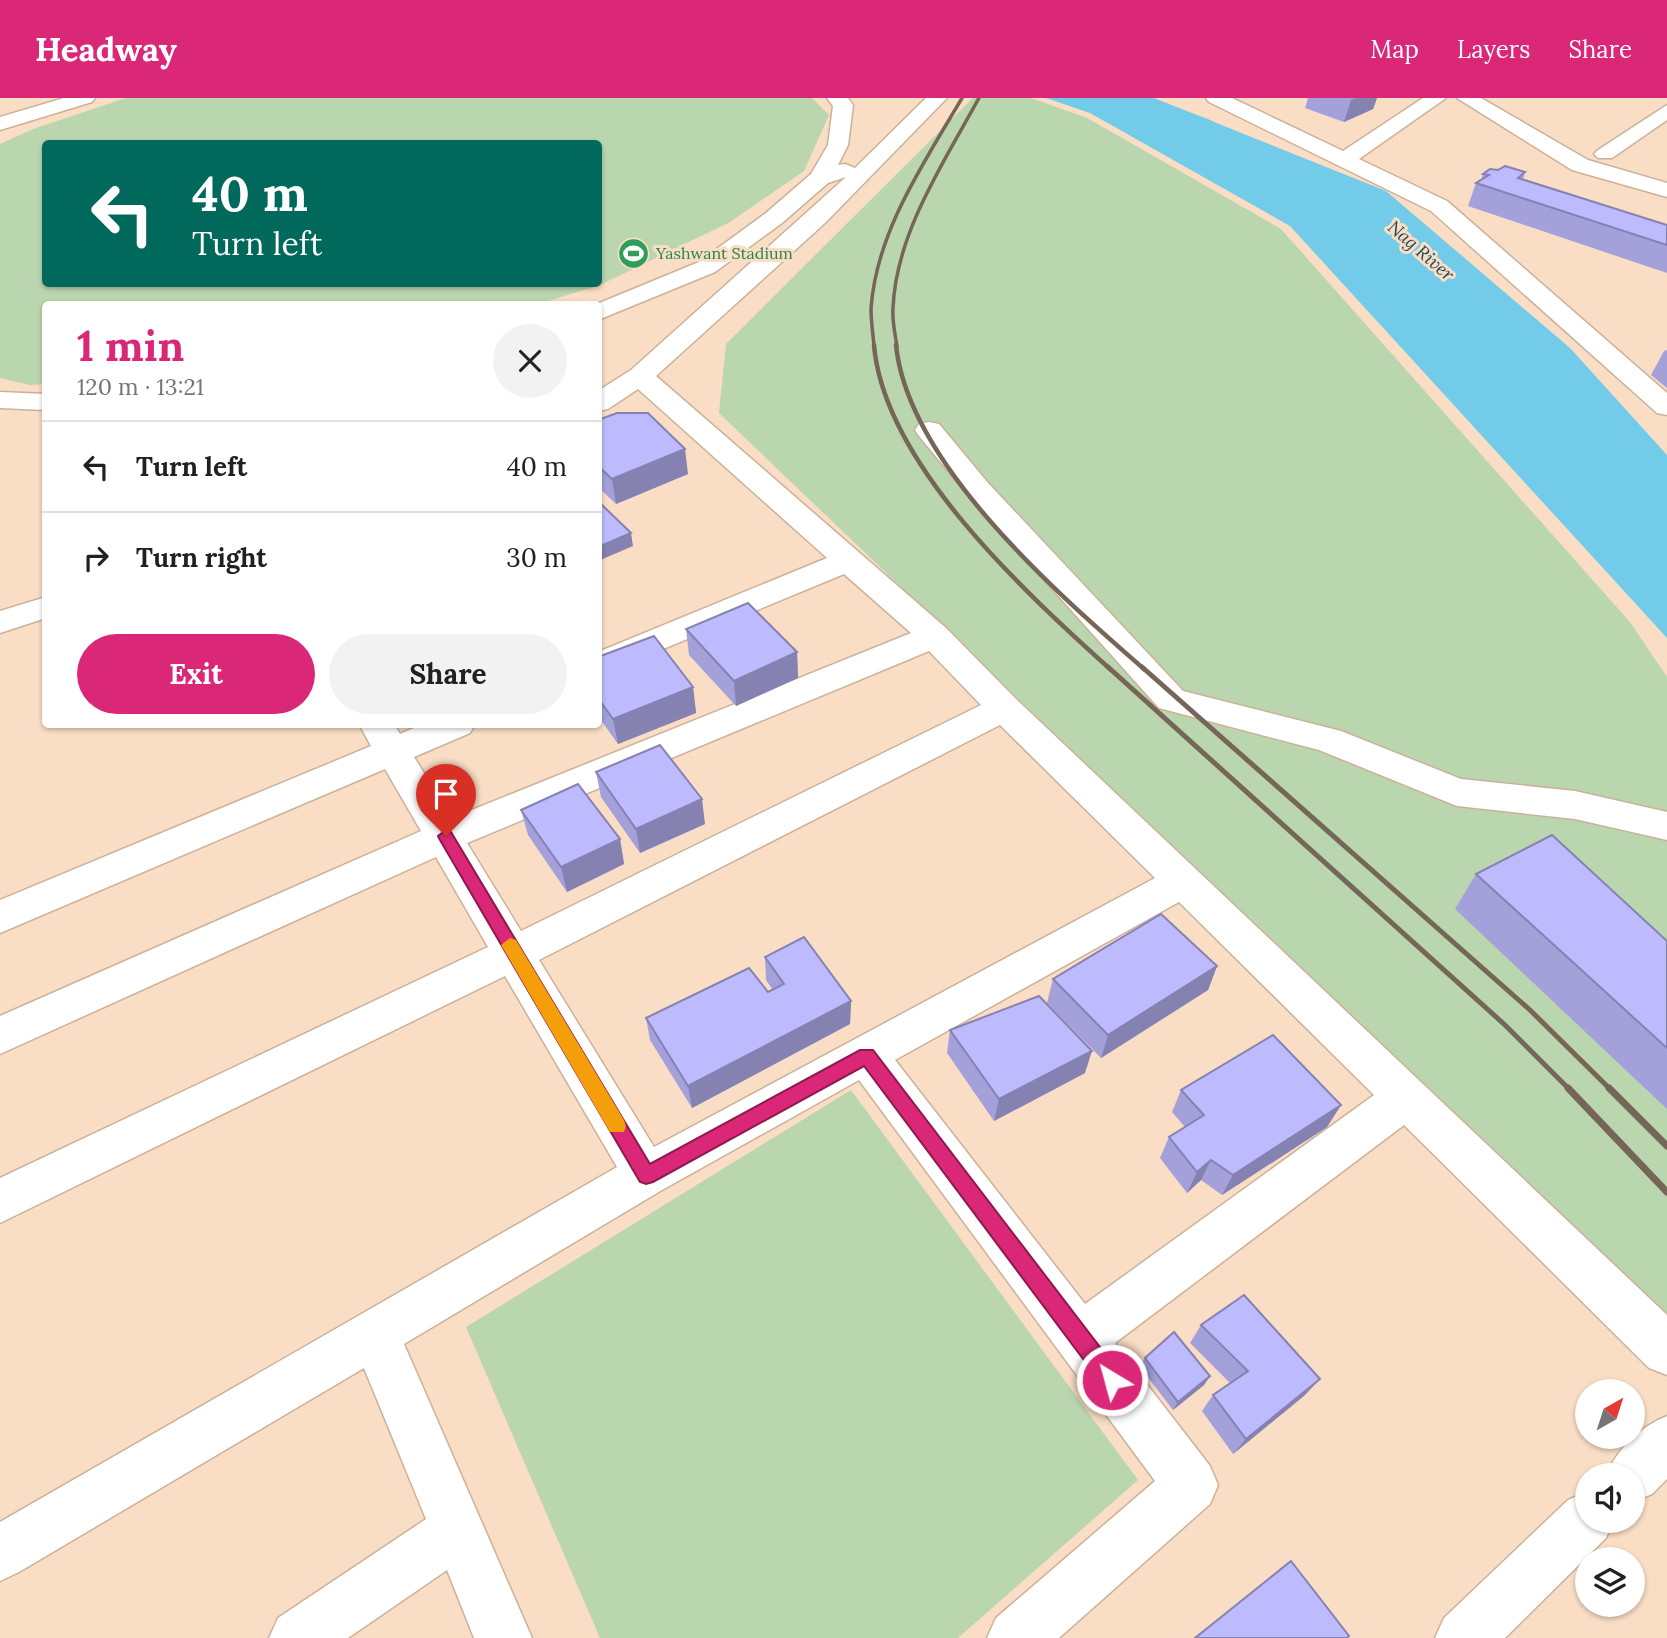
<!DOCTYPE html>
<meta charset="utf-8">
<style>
:root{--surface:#fff;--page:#f2f2f2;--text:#202124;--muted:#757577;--line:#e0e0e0;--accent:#db2777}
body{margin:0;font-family:Lora,serif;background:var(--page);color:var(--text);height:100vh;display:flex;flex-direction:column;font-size:26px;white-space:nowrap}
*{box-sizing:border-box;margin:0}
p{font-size:23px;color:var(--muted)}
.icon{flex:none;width:38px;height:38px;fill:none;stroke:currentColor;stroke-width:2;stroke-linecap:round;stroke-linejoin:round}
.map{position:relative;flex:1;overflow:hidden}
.details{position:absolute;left:42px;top:203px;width:560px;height:427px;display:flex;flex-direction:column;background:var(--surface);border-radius:7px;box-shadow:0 2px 5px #0004}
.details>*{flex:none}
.hud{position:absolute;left:42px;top:42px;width:560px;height:147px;border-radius:7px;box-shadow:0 2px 5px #0004;background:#00695c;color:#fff;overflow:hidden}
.needle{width:46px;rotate:39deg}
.fabs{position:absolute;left:1575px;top:1281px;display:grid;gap:14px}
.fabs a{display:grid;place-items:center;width:70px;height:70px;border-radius:50%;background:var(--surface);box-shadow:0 2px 5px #0004;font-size:35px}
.pin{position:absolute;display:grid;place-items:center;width:60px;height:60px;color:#fff;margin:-72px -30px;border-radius:50% 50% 50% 0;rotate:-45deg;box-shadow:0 0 7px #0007}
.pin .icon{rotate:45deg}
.me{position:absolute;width:77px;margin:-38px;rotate:323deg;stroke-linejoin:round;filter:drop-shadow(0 0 5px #0008)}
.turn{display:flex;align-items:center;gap:24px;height:147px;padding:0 35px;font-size:32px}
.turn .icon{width:91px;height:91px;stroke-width:2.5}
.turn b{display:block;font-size:49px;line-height:60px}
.round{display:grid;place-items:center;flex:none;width:74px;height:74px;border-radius:37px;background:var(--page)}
.summary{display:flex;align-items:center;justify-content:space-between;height:119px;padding:0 35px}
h1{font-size:42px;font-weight:800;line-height:52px;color:var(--accent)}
.primary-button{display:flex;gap:14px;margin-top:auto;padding:14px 35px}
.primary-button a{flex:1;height:80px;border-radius:42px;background:var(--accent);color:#fff;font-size:28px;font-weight:800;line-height:80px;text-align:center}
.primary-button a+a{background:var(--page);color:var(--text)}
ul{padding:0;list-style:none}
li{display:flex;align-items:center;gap:21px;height:91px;padding:0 35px;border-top:2px solid var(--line)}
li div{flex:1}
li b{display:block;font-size:26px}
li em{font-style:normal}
header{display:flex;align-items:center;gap:42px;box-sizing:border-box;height:98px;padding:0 35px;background:var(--accent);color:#fff}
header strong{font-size:33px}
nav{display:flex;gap:38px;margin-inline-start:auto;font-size:24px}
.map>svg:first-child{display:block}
</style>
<header>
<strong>Headway</strong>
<nav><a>Map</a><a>Layers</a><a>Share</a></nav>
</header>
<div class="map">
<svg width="1667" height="1540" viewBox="0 0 1667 1540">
<rect width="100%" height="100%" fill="#f9ddc4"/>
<g fill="#bad6af" fill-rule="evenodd">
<path d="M126 0H812L829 17 804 73 730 124 600 187 538 206H46L45 286 30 287 0 280V46L33 31ZM46 46H598V186H46Z"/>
<path d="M973 0H1031L1087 20 1281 131 1630 524 1667 579V1222L719 315 726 246Z"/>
<path d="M851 992 1138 1382 958 1540H600L466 1229Z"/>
</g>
<path fill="#72cbe8" d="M1046 0H1150L1208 21 1322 79 1667 381V540L1290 128 1090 15Z"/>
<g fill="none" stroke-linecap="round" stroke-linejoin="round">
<path fill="#72cbe8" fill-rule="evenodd" d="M1083 0H1154L1386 93 1570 250 1667 357V426L1640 419 1522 278 1346 117 1091 11Z"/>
<defs>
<g id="minor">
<path d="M64 0H95L92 4 0 32V19Z"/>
<path d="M827 0H848L853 7 848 47 838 67 845 66 855 70 926 0H947L825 125 656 278 946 530 1016 601 1667 1217V1277L1649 1270 1404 1027 1115 1245 1210 1368 1218 1387 1210 1406 1059 1540H987L996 1520 1155 1383 859 982 662 1092 404 1246 532 1540H474L447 1472 348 1540H269L278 1520 426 1421 364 1270 19 1474 0 1483V1424L617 1069 505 878 0 1125V1080L488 849 436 759 0 956V918L421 733 385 671 0 835V802L371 648 359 626H394L400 636 423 626H475L470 635 414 659 452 720 911 535 844 476 598 578V554L827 460 638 291 608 311 598 313V293L631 272 846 79 828 85 782 125 715 174 598 222 597 206 699 164 766 115 811 76 828 47 833 8ZM929 553 981 607 521 833 467 745ZM1000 627 1155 780 654 1049 539 862ZM1179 804 1374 997 1085 1206 895 962Z"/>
<path d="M1206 0H1232L1343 53 1423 0H1446L1359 61 1447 103 1667 295V317L1657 315 1431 113 1209 4Z"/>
<path d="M1457 0H1481L1588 62 1667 85V99L1572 72Z"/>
<path d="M1667 7V22L1612 60H1598L1594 56 1598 52Z"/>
<path d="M0 294 46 296V312L0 310Z"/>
<path d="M929 324 939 326 988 385 1183 593 1341 633 1461 681 1575 693 1667 714V742L1575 721 1457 708 1319 652 1159 610 968 397 919 338 915 332 919 326Z"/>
<path d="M46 499V520L0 535V513Z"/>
<path d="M1667 1318V1381L1652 1396 1633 1404V1377H1606C1618 1350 1640 1329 1667 1318Z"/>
<path d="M1587 1394V1423H1613L1606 1440 1505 1540H1435L1444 1520 1568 1402Z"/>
</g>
</defs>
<use href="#minor" stroke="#ccb199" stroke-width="3"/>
<use href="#minor" fill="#fff" fill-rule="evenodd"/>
<g stroke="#766657" stroke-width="3.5">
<path d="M874 248C873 236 871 223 871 211 876 134 924 65 962 0"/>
<path d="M897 248C895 236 892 223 893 210 896 135 944 64 979 0"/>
</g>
<g stroke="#766657" stroke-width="4.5">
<path d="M874 247C884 366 1026 495 1110 571"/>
<path d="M896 247C908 366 1058 496 1144 571"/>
</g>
<g stroke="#766657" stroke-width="5">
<path d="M1108 569 1505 927 1570 992"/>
<path d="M1142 569 1530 912 1611 992"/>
</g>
<g stroke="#766657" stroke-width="7">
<path d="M1568 990 1667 1094"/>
<path d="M1609 990 1667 1048"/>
</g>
</g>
<g fill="#a3a0da">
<path d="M1308 0H1377L1373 11 1344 24 1305 10Z"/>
<path d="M1525 74 1523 81 1667 127V175L1468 108 1476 85 1481 82 1483 76Z"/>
<path d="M1667 252V290L1651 277 1664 253Z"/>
<path d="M598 322 688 376 616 406 598 389Z"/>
<path d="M686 531 797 554 798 580 736 608 689 557Z"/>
<path d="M598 559 693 589 696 615 618 646 598 618Z"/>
<path d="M596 674 705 726 640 755 601 699Z"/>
<path d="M521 712 620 741 624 766 567 794 528 737Z"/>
<path d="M1476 776 1667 843V1011L1455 811Z"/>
<path d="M765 859 851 903 850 926 692 1010 650 942 646 920 768 894 773 892 766 882Z"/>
<path d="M1217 868 1208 892 1101 960 1047 905 1053 881Z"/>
<path d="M950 932 1085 975 994 1023 947 955Z"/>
<path d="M1181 992 1341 1007 1327 1029 1222 1097 1201 1082 1187 1095 1160 1060 1169 1039 1185 1029 1172 1014Z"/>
<path d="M1201 1227 1305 1297 1233 1356 1202 1313 1213 1297 1230 1285 1190 1245Z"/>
<path d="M1145 1260 1210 1278 1204 1287 1173 1312 1140 1269Z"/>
</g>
<g fill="#8582b2">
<path d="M1356 0H1377L1373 11 1344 24 1351 2Z"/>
<path d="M685 351 688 376 616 406 612 381Z"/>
<path d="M631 435 633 448 598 463V449Z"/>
<path d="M797 554 798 580 736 608 734 583Z"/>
<path d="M693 589 696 615 618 646 613 621Z"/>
<path d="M702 701 705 726 640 755 636 731Z"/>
<path d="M620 741 624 766 567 794 561 769Z"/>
<path d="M1217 868 1208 892 1101 960 1108 937Z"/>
<path d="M851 903 850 926 692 1010 688 988Z"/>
<path d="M1092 953 1085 975 994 1023 999 1001Z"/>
<path d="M1341 1007 1327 1029 1222 1097 1233 1077Z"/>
<path d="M1211 1062 1201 1082 1187 1095 1197 1074Z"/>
<path d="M1210 1278 1204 1287 1173 1312 1178 1304Z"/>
<path d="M1320 1281 1305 1297 1233 1356 1246 1341Z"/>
</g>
<g fill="#bebafe" stroke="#8582b2" stroke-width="2">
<path d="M1505 68 1525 74 1518 80 1667 127V147L1476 85 1489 77 1483 76 1490 71 1498 72Z"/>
<path d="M617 315H648L685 351 612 381 598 368V322Z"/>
<path d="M601 406 631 435 598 449V407Z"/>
<path d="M748 505 797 554 734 583 686 531Z"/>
<path d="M654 538 693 589 613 621 598 600V559Z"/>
<path d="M660 647 702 701 636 731 596 674Z"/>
<path d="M578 686 620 741 561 769 521 712Z"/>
<path d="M1552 737 1667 843V950L1476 776Z"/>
<path d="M1161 816 1217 868 1108 937 1053 881Z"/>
<path d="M804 839 851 903 688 988 646 920 749 870 768 894 784 886 765 859Z"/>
<path d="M1039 898 1092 953 999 1001 950 932Z"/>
<path d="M1273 937 1341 1007 1233 1077 1211 1062 1197 1074 1169 1039 1204 1017 1181 992Z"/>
<path d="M1244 1197 1320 1281 1246 1341 1213 1297 1248 1273 1201 1227Z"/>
<path d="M1174 1234 1210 1278 1178 1304 1145 1260Z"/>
<path d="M1291 1463 1349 1538 1347 1540H1195Z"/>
</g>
<path fill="#db2777" stroke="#8e194d" stroke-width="2" d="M446 732 451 734 650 1066 860 952H873L1119 1274 1122 1282 1119 1289 1112 1292 1104 1289 864 968 653 1084 646 1086 640 1084 440 742 438 738Z"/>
<path fill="#f59e0b" d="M510 840 516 842 624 1022 626 1028 624 1034H610L504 852 501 847Z"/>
<defs>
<symbol id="stadium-disc" viewBox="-11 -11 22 22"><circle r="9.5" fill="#2e9e5b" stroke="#f9ddc4"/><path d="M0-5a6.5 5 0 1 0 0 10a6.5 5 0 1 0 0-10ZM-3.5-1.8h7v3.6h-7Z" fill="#fff"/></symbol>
</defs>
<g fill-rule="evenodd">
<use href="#stadium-disc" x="616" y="138" width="35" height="35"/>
</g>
<g text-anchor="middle" stroke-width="6" stroke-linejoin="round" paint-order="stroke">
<g font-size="16" fill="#27864d" stroke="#f9ddc4" text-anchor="start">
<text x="656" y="161">Yashwant Stadium</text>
</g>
<g font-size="18" font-style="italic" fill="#214956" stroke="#f9ddc4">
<text transform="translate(1421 153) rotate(41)" y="6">Nag River</text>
</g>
</g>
</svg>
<div class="fabs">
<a><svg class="needle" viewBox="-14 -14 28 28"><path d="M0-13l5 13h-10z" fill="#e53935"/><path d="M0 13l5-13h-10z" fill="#757577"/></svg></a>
<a><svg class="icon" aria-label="sound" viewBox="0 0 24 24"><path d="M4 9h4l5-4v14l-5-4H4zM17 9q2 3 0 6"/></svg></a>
<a><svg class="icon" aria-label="layers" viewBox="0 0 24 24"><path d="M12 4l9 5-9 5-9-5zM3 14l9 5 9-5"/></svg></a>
</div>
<div class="pin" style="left:446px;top:738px;background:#d93025"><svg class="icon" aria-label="arrive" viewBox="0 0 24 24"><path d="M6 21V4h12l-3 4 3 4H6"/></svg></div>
<svg class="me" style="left:1112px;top:1282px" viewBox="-20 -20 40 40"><circle r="17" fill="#db2777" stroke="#fff" stroke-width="3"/><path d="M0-11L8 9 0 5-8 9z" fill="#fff"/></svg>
<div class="hud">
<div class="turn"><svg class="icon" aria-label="left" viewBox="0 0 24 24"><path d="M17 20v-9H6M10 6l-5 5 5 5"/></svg><div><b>40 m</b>Turn left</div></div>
</div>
<section class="details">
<div class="summary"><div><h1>1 min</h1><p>120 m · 13:21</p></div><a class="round"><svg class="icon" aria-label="close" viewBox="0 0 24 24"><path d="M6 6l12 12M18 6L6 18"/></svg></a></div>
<ul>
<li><svg class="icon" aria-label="left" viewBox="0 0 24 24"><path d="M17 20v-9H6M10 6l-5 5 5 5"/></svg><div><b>Turn left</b></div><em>40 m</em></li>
<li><svg class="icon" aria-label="right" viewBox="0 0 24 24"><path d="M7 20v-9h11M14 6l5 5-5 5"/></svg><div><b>Turn right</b></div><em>30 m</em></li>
</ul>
<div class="primary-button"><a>Exit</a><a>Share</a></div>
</section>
</div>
